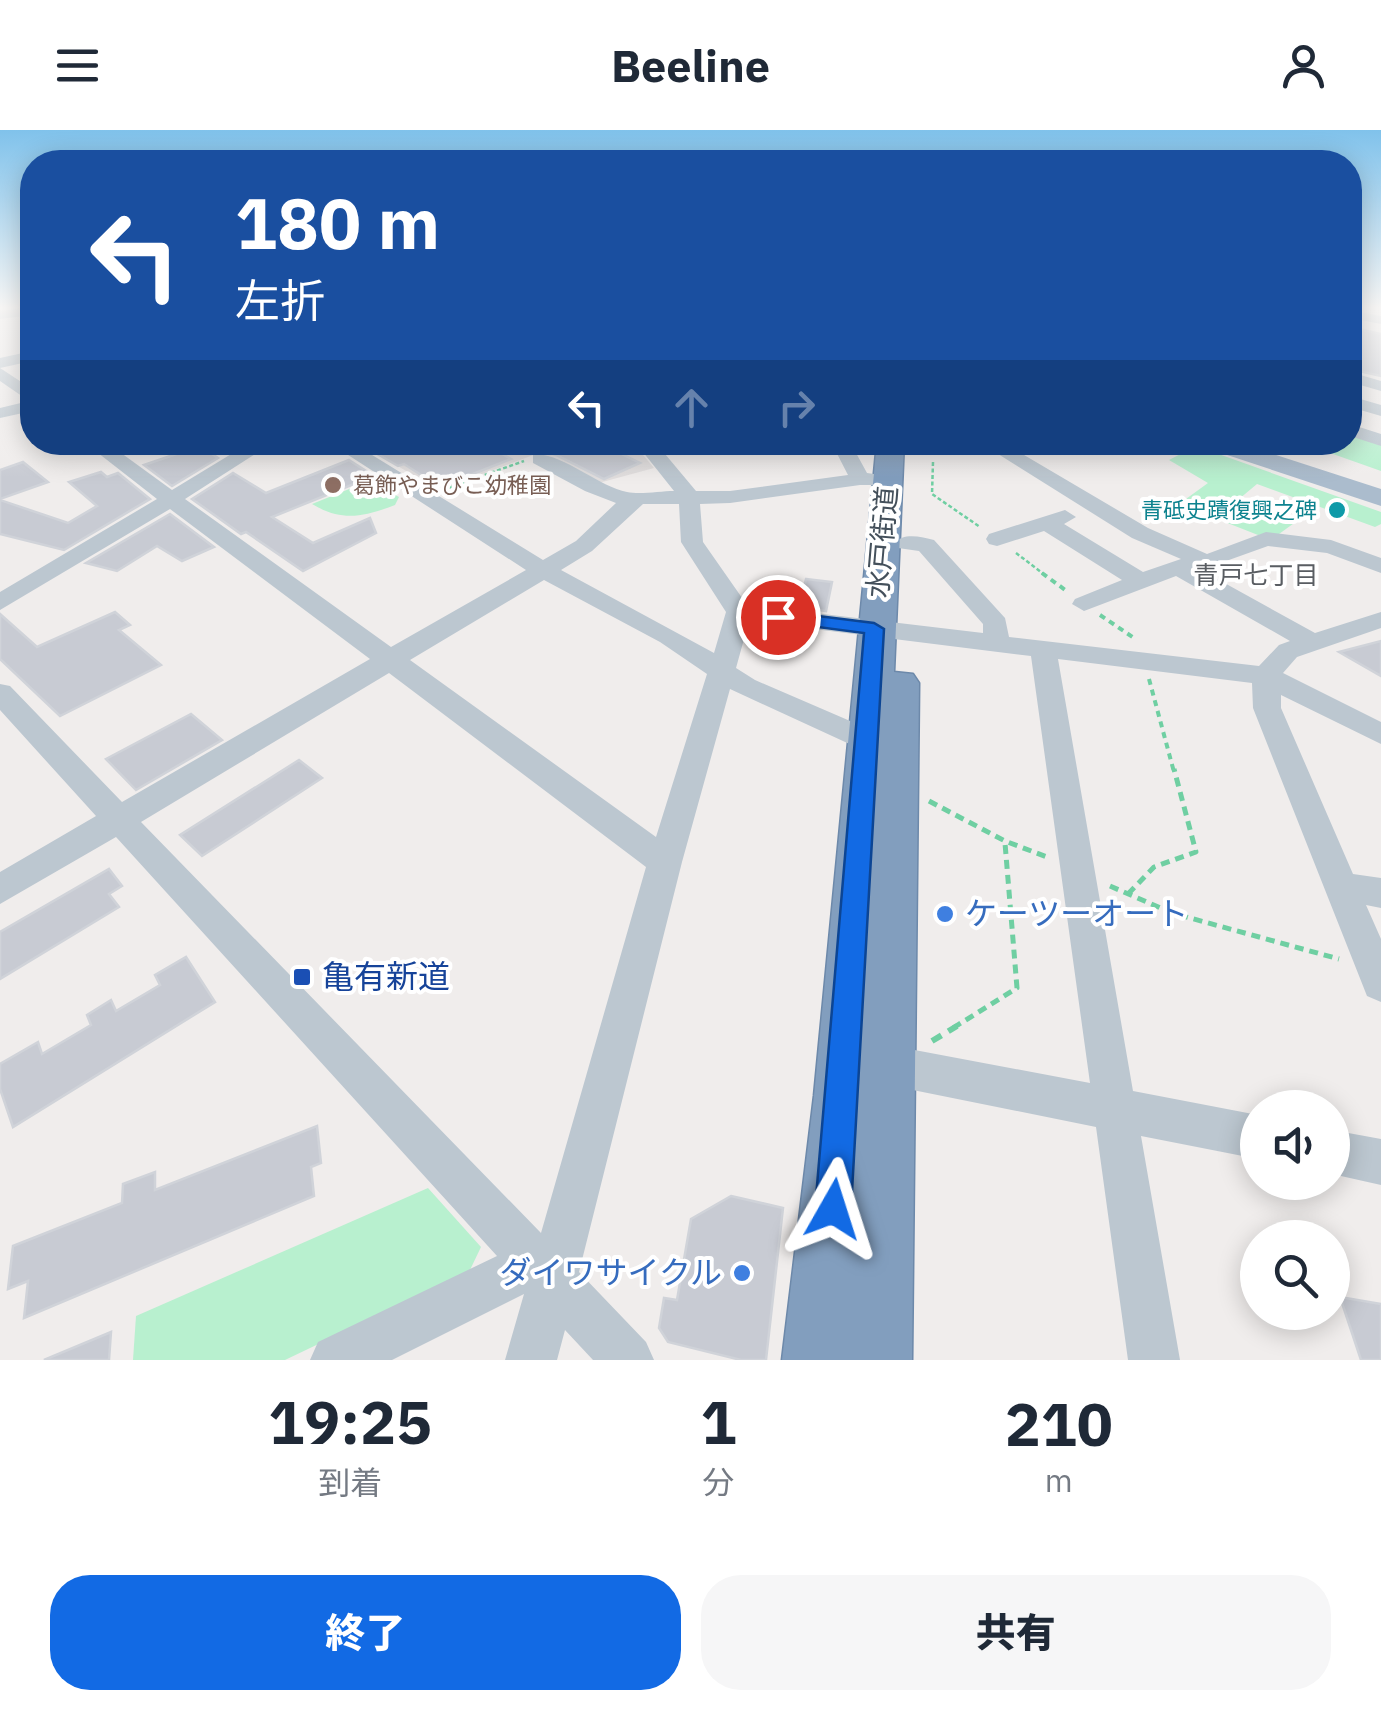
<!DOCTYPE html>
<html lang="ja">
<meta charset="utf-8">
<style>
:root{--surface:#fff;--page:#f6f6f7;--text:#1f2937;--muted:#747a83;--accent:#126ae4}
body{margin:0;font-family:"IBM Plex Sans","Noto Sans JP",sans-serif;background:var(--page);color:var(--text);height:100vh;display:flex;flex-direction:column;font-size:38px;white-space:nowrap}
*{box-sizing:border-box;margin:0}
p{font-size:32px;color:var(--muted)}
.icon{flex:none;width:55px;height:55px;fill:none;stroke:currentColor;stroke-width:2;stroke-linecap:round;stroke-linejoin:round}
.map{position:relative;height:1230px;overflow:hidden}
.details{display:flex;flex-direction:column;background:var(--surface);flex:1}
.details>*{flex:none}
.top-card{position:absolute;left:20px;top:20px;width:1342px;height:305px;border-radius:40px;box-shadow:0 5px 25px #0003;background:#1a4fa0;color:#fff;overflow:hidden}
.buttons{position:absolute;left:1240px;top:960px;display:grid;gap:20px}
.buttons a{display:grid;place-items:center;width:110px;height:110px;border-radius:50%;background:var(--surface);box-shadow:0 5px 25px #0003;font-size:50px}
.pin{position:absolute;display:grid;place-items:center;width:85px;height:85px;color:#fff;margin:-42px;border:5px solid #fff;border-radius:50%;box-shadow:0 2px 10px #0007}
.me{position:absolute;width:110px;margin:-55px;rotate:6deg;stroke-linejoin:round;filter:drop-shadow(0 0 8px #0008)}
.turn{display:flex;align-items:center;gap:35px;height:210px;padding:0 50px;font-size:45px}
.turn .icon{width:130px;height:130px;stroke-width:2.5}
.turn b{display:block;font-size:70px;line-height:85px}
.lanes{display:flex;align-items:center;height:95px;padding:0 50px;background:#0003;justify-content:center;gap:50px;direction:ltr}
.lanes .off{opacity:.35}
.eta{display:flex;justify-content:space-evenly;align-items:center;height:170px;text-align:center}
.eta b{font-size:60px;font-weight:800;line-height:70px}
.button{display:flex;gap:20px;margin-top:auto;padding:20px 50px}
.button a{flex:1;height:115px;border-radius:40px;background:var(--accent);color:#fff;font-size:40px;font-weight:800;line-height:115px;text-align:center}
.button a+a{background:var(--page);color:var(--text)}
header{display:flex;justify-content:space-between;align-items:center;height:130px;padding:0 50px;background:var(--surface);font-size:45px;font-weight:800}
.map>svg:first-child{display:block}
</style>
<header><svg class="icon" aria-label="menu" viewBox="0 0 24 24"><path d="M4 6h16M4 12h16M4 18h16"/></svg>Beeline<svg class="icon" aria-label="person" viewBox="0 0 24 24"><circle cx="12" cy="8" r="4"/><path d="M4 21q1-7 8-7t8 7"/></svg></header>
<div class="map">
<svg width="1381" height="1230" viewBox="0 0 1381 1230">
<rect width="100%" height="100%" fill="#f0edec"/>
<path fill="#e1dede" d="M358 313H633L654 338 595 354 536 324 439 360Z"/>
<g fill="#b8f0cf">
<path d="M1350 304 1381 314V341L1316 318 1324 313 1350 312Z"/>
<path d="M1196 316 1381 382V394L1375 397 1257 354 1239 369 1297 391 1279 404 1258 405 1179 374 1208 353 1169 330Z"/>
<path d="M369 351 399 367 395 375C363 387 342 392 312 374Z"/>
<path d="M428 1058 481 1117 469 1142 285 1230H133L136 1186Z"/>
</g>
<g fill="#c8cbd3" stroke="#d0d3d9" stroke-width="2.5">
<path d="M1350 197 1381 204V246L1350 239Z"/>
<path d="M400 312H481L511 329 440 357 404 334 398 336 374 322Z"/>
<path d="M520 312H597L640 333 604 349 556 325Z"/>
<path d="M200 316 218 328 172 356 144 335Z"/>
<path d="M349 330 374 346 272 387 313 413 370 388 376 403 303 441 246 402 241 404 192 369 233 343 266 363Z"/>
<path d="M23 332 48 352 0 369V340Z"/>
<path d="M101 342 107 347 118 343 150 369 64 420 0 404V370L68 393 97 376 69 352Z"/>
<path d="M170 384 214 417 182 431 157 416 117 441 86 433Z"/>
<path d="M806 449 832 452 826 481 799 477Z"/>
<path d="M115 482 130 495 119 500 161 535 60 586 0 529V484L37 517Z"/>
<path d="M1381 511V546L1339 522Z"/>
<path d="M191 584 222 610 136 660 106 629Z"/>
<path d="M299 630 322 648 202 726 180 705Z"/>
<path d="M109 739 122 756 109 764 119 777 0 849V802Z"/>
<path d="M186 827 215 872 13 997 0 959V934L38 912 42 924 91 895 87 885 111 870 116 881 160 855 155 845Z"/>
<path d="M317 996 321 1033 311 1037 314 1066 24 1188 28 1151 8 1159 13 1116 122 1073 123 1054 155 1042V1060Z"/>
<path d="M731 1066 783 1078 766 1230H741L668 1212 659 1198 664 1168 677 1170 691 1089Z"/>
<path d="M1340 1167 1381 1174V1230H1361Z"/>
<path d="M111 1202 109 1230H44Z"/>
</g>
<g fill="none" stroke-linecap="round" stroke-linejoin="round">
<defs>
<path id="highway" d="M877 312H904L894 542 913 544 919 553 912 1230H782L814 966Z"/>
</defs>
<use href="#highway" stroke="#6d89aa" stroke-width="3"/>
<g stroke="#6fcfa2" stroke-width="2.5" stroke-dasharray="4 2.5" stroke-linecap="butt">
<path d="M385 312 390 316"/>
<path d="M561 317 577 312"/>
<path d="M933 332 932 364 980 397"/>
<path d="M448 358 524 331"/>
<path d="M1016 423 1045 445"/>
</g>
<g stroke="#6fcfa2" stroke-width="4" stroke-dasharray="6 5" stroke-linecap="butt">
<path d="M1042 443 1068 462"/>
<path d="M1100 485 1134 508"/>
<path d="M1149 549 1174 642"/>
</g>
<g stroke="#6fcfa2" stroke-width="5" stroke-dasharray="9 6" stroke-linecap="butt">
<path d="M929 671 1005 711 1047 727"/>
<path d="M1110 756 1172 783 1339 829"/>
<path d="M1128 764 1154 737 1196 722 1174 639"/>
<path d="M953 898 1017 858 1005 713"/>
</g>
<path stroke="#6fcfa2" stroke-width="6" stroke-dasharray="11 8" stroke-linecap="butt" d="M932 911 957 896"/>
<g fill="#bcc7d0" fill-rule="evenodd">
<path d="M32 177V185L0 189V181Z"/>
<path d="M1350 180 1381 186V194L1350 188Z"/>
<path d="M32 221V231L0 238V228Z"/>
<path d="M0 238 32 259V281L0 288V278L29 271 0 251Z"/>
<path d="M1350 242 1381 251V261L1350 252Z"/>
<path d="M1350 266 1381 275V286L1350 277Z"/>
<path d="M1350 294 1381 304V316L1350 306Z"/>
<path d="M84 312H106L172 360 251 312H274L185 369 391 517 526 440 328 312H351L543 430 576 411 616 373 585 361 533 333V325C558 320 599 357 627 362 640 365 660 361 674 361L635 312H655L696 361H730L848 345 831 312H850L867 343 895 347V355H860L730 373 700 374 703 412 747 475 983 503V494L919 421 898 418 895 413C903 402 922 407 934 410L1005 488 1009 507 1259 536 1279 515 1290 511 1176 446 1084 481 1072 474 1075 469 1122 450 1044 401 997 416 989 414 986 409 989 404 1065 380 1076 387 1064 394 1143 442 1181 429 1132 408 979 312H1002L1148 398 1207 424 1266 402 1331 410 1381 428V443L1327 423 1268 416 1201 440 1315 503 1381 482V498L1297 527 1283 543 1381 592V614L1281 565V578L1353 744 1381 748V778L1366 775 1381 809V872L1367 866 1253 578 1252 553 1058 529 1133 961 1258 985V1029L1141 1006 1180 1230H1128L1096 997 888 955 873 949 867 935 873 921 888 915 1090 953 1031 526 749 491 736 538 755 550 878 603 882 610 878 617 867 620 856 617 730 559 682 732 579 1142 646 1212 654 1230H593L565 1200 557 1230H505L524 1164 392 1230H310L318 1212 497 1126 116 707 0 774V742L96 686 0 580V554L10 556 122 672 370 529 170 379 0 480V462L157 369ZM643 374H679L681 412 726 482 714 523 561 440 592 421ZM544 450 660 512 707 544 656 707 410 530ZM389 543 646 737 541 1103 141 692Z"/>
<path d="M964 312C950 325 916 325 901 313Z"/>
<path d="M1332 1000 1381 1009V1055L1332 1044Z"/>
</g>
<path fill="#abbccd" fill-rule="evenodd" d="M1199 312H1236L1381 359V376L1203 317Z"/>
<use href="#highway" fill="#829ebe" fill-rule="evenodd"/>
</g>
<linearGradient id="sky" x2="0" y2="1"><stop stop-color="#80c2eb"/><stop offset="0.51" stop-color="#f8f7f6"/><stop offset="1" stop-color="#f8f7f6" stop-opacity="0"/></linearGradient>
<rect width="1381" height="348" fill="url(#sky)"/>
<path fill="#126ae4" stroke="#0c4594" stroke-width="2.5" d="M778 481 874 493 884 499 851 1079 846 1092 833 1097 821 1092 815 1079 864 503 772 491V483Z"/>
<circle fill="#8d6e63" stroke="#fff" stroke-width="4" cx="333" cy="355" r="10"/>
<circle fill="#0f9aa8" stroke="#fff" stroke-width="4" cx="1337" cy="380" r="10"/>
<g fill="#3f7fe0" stroke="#fff" stroke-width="4">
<circle cx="945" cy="784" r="10"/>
<circle cx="742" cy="1143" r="10"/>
</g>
<rect fill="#1a4fb4" stroke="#fff" stroke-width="4" x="292" y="837" width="20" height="20" rx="5"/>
<g text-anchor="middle" stroke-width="8" stroke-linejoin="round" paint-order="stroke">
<g font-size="22" fill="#785e54" stroke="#fff" text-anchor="start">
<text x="353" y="363">葛飾やまびこ幼稚園</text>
</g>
<g font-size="22" fill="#0d838f" stroke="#fff" text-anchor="end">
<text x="1317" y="388">青砥史蹟復興之碑</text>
</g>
<g font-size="25" fill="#595d62" stroke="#fff">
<text x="1256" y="454">青戸七丁目</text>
</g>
<g font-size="28" fill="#44505b" stroke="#fff">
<text transform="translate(882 412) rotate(-85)" y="10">水戸街道</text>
</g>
<g font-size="32" fill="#366cbe" stroke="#fff" text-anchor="start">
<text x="965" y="795">ケーツーオート</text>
<text x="722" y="1154" text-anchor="end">ダイワサイクル</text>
</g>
<g font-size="32" fill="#164399" stroke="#fff" text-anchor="start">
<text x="322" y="858">亀有新道</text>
</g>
</g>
</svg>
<div class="buttons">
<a><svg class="icon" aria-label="sound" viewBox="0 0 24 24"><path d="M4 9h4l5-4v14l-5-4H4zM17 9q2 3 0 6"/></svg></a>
<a><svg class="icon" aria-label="search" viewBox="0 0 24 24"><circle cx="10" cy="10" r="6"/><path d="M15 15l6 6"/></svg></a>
</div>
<div class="pin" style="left:778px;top:487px;background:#d93025"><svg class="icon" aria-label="arrive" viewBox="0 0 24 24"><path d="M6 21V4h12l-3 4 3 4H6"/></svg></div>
<svg class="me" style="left:833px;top:1079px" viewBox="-20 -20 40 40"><path d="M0-17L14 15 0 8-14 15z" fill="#126ae4" stroke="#fff" stroke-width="4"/></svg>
<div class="top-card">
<div class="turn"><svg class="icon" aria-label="left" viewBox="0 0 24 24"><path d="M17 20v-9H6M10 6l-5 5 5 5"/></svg><div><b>180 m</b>左折</div></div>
<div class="lanes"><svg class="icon" aria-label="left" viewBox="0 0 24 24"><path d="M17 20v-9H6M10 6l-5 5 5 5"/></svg><svg class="icon off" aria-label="ahead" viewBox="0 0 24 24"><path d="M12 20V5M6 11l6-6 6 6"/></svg><svg class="icon off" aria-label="right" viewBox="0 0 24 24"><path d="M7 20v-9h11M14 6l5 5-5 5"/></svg></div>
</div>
</div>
<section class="details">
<div class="eta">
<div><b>19:25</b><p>到着</p></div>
<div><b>1</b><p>分</p></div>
<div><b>210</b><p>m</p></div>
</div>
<div class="button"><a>終了</a><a>共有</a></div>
</section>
